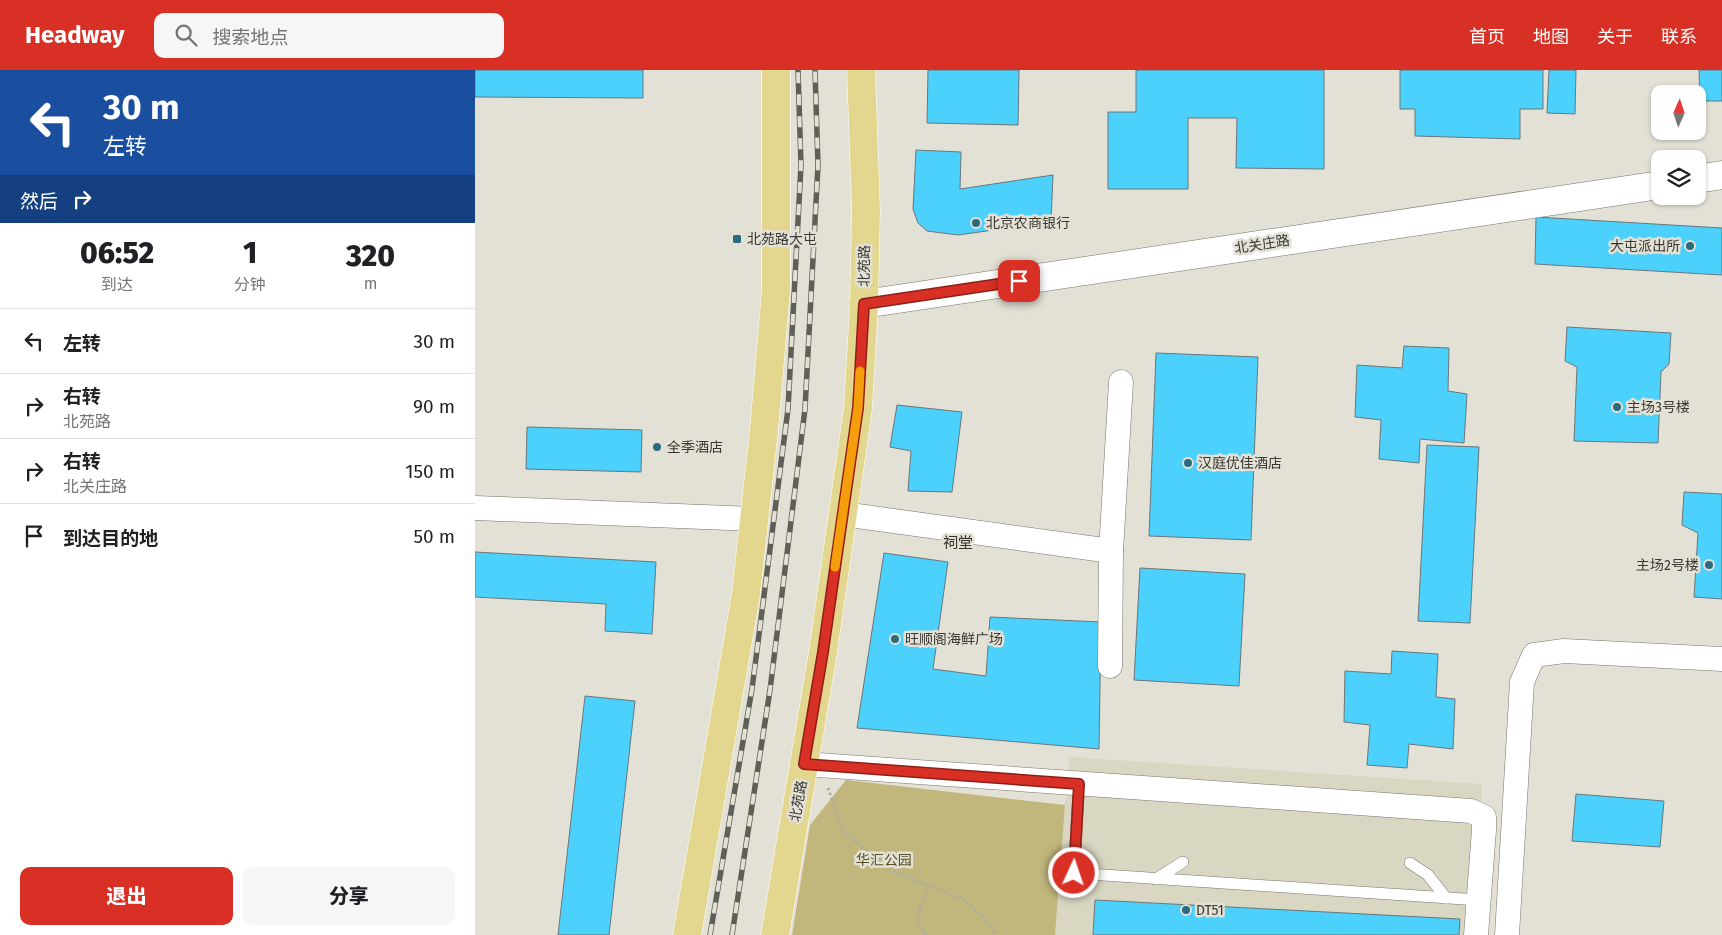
<!DOCTYPE html>
<html lang="zh">
<meta charset="utf-8">
<style>
:root{--surface:#fff;--page:#f6f6f6;--text:#202124;--muted:#757577;--line:#e0e0e0;--accent:#d93025}
body{margin:0;font-family:"Fira Sans","Noto Sans SC",sans-serif;background:var(--page);color:var(--text);height:100vh;display:flex;flex-direction:column;font-size:19px;white-space:nowrap}
*{box-sizing:border-box;margin:0}
p{font-size:16px;color:var(--muted)}
.icon{flex:none;width:28px;height:28px;fill:none;stroke:currentColor;stroke-width:2;stroke-linecap:round;stroke-linejoin:round}
.map{position:relative;flex:1;overflow:hidden}
.side{display:flex;flex-direction:column;background:var(--surface);width:475px}
.side>*{flex:none}
.top-card{background:#1a4fa0;color:#fff;overflow:hidden}
.needle{width:32px;rotate:3deg}
.controls{position:absolute;left:1176px;top:15px;display:grid;gap:10px}
.controls a{display:grid;place-items:center;width:55px;height:55px;border-radius:10px;background:var(--surface);box-shadow:0 1px 4px #0004;font-size:25px}
.pin{position:absolute;display:grid;place-items:center;width:42px;height:42px;color:#fff;margin:-21px;border-radius:10px;box-shadow:0 2px 8px #0006}
.me{position:absolute;width:55px;margin:-28px;rotate:3deg;stroke-linejoin:round;filter:drop-shadow(0 0 4px #0008)}
.turn{display:flex;align-items:center;gap:18px;height:105px;padding:0 20px;font-size:22px}
.turn .icon{width:65px;height:65px;stroke-width:2.5}
.turn b{display:block;font-size:35px;line-height:42px}
.then{display:flex;align-items:center;height:48px;padding:0 20px;background:#0003;gap:10px;font-size:19px}
.eta{display:flex;justify-content:space-evenly;align-items:center;height:85px;text-align:center}
.eta b{font-size:30px;font-weight:800;line-height:35px}
.primary-button{display:flex;gap:10px;margin-top:auto;padding:10px 20px}
.primary-button a{flex:1;height:58px;border-radius:10px;background:var(--accent);color:#fff;font-size:20px;font-weight:800;line-height:58px;text-align:center}
.primary-button a+a{background:var(--page);color:var(--text)}
ul{padding:0;list-style:none}
li{display:flex;align-items:center;gap:15px;height:65px;padding:0 20px;border-top:1px solid var(--line)}
li div{flex:1}
li b{display:block;font-size:19px}
li em{font-style:normal}
header{display:flex;align-items:center;gap:30px;box-sizing:border-box;height:70px;padding:0 25px;background:var(--accent);color:#fff}
header strong{font-size:24px}
nav{display:flex;gap:28px;margin-inline-start:auto;font-size:18px}
.search{width:350px;height:45px;background:var(--page);display:flex;align-items:center;gap:12px;box-sizing:border-box;padding:0 18px;border-radius:10px;color:var(--muted);font-size:19px}
main{display:flex;flex:1;min-height:0}
.map>svg:first-child{display:block}
</style>
<header>
<strong>Headway</strong>
<div class="search"><svg class="icon" aria-label="search" viewBox="0 0 24 24"><circle cx="10" cy="10" r="6"/><path d="M15 15l6 6"/></svg>搜索地点</div>
<nav><a>首页</a><a>地图</a><a>关于</a><a>联系</a></nav>
</header>
<main>
<section class="side">
<div class="top-card">
<div class="turn"><svg class="icon" aria-label="left" viewBox="0 0 24 24"><path d="M17 20v-9H6M10 6l-5 5 5 5"/></svg><div><b>30 m</b>左转</div></div>
<div class="then">然后<svg class="icon" aria-label="right" viewBox="0 0 24 24"><path d="M7 20v-9h11M14 6l5 5-5 5"/></svg></div>
</div>
<div class="eta">
<div><b>06:52</b><p>到达</p></div>
<div><b>1</b><p>分钟</p></div>
<div><b>320</b><p>m</p></div>
</div>
<ul>
<li><svg class="icon" aria-label="left" viewBox="0 0 24 24"><path d="M17 20v-9H6M10 6l-5 5 5 5"/></svg><div><b>左转</b></div><em>30 m</em></li>
<li><svg class="icon" aria-label="right" viewBox="0 0 24 24"><path d="M7 20v-9h11M14 6l5 5-5 5"/></svg><div><b>右转</b><p>北苑路</p></div><em>90 m</em></li>
<li><svg class="icon" aria-label="right" viewBox="0 0 24 24"><path d="M7 20v-9h11M14 6l5 5-5 5"/></svg><div><b>右转</b><p>北关庄路</p></div><em>150 m</em></li>
<li><svg class="icon" aria-label="arrive" viewBox="0 0 24 24"><path d="M6 21V4h12l-3 4 3 4H6"/></svg><div><b>到达目的地</b></div><em>50 m</em></li>
</ul>
<div class="primary-button"><a>退出</a><a>分享</a></div>
</section>
<div class="map">
<svg width="1247" height="865" viewBox="0 0 1247 865">
<rect width="100%" height="100%" fill="#e3e1d5"/>
<path fill="#d9d6c2" d="M594 687 1007 714 999 865H580Z"/>
<path fill="#c1b67c" d="M371 710 590 735 580 865H317L335 755Z"/>
<g fill="#4bd1fb" stroke="#6a767b">
<path d="M0 0H168V28L0 27Z"/>
<path d="M453 0H544L543 55 452 53Z"/>
<path d="M661 0H849V99L761 98 762 48H713V119H633V42H661Z"/>
<path d="M925 0H1068V39H1045V69L940 66V39H925Z"/>
<path d="M1074 0H1101L1100 44 1072 43Z"/>
<path d="M1224 0H1247V31H1225Z"/>
<path d="M441 80 486 82 485 119 578 105 576 152 483 165 452 161 443 153 438 139Z"/>
<path d="M1061 147 1247 158V205L1060 194Z"/>
<path d="M1092 257 1196 263 1194 294 1186 302 1183 373 1099 371 1102 297 1090 291Z"/>
<path d="M929 276 974 278 973 321 992 324 989 373 945 369 944 393 904 389 906 350 880 347 882 295 927 298Z"/>
<path d="M681 283 783 287 776 470 674 466Z"/>
<path d="M422 335 487 342 477 422 433 421 436 381 415 377Z"/>
<path d="M52 357 167 360 166 402 51 399Z"/>
<path d="M952 375 1004 377 995 553 943 551Z"/>
<path d="M1209 422 1247 424V529L1219 527 1223 463 1207 455Z"/>
<path d="M0 482 181 492 177 564 130 561 131 534 0 527Z"/>
<path d="M409 483 473 492 458 599 511 606 515 547 626 552 624 679 382 658Z"/>
<path d="M665 498 770 504 764 616 659 610Z"/>
<path d="M917 581 963 584 961 627 980 629 978 679 934 674 932 698 892 695 895 655 869 652 870 601 916 604Z"/>
<path d="M110 626 160 631 134 865H83Z"/>
<path d="M1101 724 1189 731 1185 777 1097 771Z"/>
<path d="M620 830 985 849 984 865H618Z"/>
</g>
<g fill="none" stroke-linecap="round" stroke-linejoin="round">
<defs>
<g id="service">
<path d="M604 714 599 803 1004 830"/>
<path d="M935 793 953 805 971 828"/>
<path d="M681 809 708 792"/>
</g>
<g id="minor">
<path d="M0 438 279 449"/>
<path d="M368 444 636 481 646 312"/>
<path d="M635 596 636 481"/>
<path d="M329 694 996 741 1009 747V760L1001 865"/>
<path d="M1032 865 1047 612 1059 585 1089 581 1247 589"/>
</g>
<g id="tertiary">
<path d="M1222 109 1247 105"/>
<path d="M389 234 1185 115"/>
</g>
<g id="primary">
<path d="M212 865 271 524 289 360 301 220V0"/>
<path d="M300 865 348 582 383 338 389 234 391 140 386 0"/>
</g>
</defs>
<use href="#service" stroke="#77756a" stroke-width="12"/>
<use href="#minor" stroke="#77756a" stroke-width="25"/>
<use href="#tertiary" stroke="#77756a" stroke-width="29"/>
<use href="#primary" stroke="#fff" stroke-width="29"/>
<g stroke="#afada3" stroke-width="3" stroke-dasharray="2.5 2.5" stroke-linecap="butt">
<path d="M353 718 369 763 420 802 490 830 512 851 522 865"/>
<path d="M451 865 443 852 445 837 454 817"/>
</g>
<use href="#service" stroke="#fff" stroke-width="11"/>
<use href="#minor" stroke="#fff" stroke-width="24"/>
<use href="#tertiary" stroke="#fff" stroke-width="28"/>
<use href="#primary" stroke="#e3d68e" stroke-width="28"/>
<defs>
<g id="rail">
<path d="M235 865 277 619 313 339 326 95 323 0"/>
<path d="M257 865 295 620 330 339 343 95 340 0"/>
</g>
</defs>
<use href="#rail" stroke="#5f5e57" stroke-width="5.5"/>
<use href="#rail" stroke="#e3e1d5" stroke-width="4" stroke-dasharray="11" stroke-linecap="butt"/>
</g>
<g fill="none" stroke-linecap="round" stroke-linejoin="round">
<defs>
<path id="route" d="M544 211 389 234 383 338 348 582 329 694 604 714 599 803"/>
</defs>
<use href="#route" stroke="#8d1f18" stroke-width="12"/>
<use href="#route" stroke="#d93025" stroke-width="9"/>
<path stroke="#f59e0b" stroke-width="9" d="M360 497 383 338 385 301"/>
</g>
<g fill="#2b6b7f" stroke="#e3e1d5" stroke-width="2">
<circle cx="501" cy="153" r="5"/>
<rect x="257" y="164" width="10" height="10" rx="2.5"/>
<circle cx="1215" cy="176" r="5"/>
<circle cx="1142" cy="337" r="5"/>
<circle cx="182" cy="377" r="5"/>
<circle cx="713" cy="393" r="5"/>
<circle cx="1234" cy="495" r="5"/>
<circle cx="420" cy="569" r="5"/>
<circle cx="711" cy="840" r="5"/>
</g>
<g text-anchor="middle" stroke-width="5" stroke-linejoin="round" paint-order="stroke">
<g font-size="14" fill="#3a3934" stroke="#e3e1d5" text-anchor="start">
<text x="511" y="158">北京农商银行</text>
<text x="272" y="174">北苑路大屯</text>
<text x="1205" y="181" text-anchor="end">大屯派出所</text>
<text x="1152" y="342">主场3号楼</text>
<text x="192" y="382">全季酒店</text>
<text x="723" y="398">汉庭优佳酒店</text>
<text x="1224" y="500" text-anchor="end">主场2号楼</text>
<text x="430" y="574">旺顺阁海鲜广场</text>
<text x="721" y="845">DT51</text>
</g>
<g font-size="14" fill="#3a3934" stroke="#e3e1d5">
<text transform="translate(787 174) rotate(-9)" y="5">北关庄路</text>
<text transform="translate(389 196) rotate(-89)" y="5">北苑路</text>
<text transform="translate(323 731) rotate(-80)" y="5">北苑路</text>
</g>
<g font-size="14" fill="#595125" stroke="#e3e1d5">
<text x="409" y="795">华汇公园</text>
</g>
<g font-size="15" fill="#343329" stroke="#e3e1d5">
<text x="483" y="478">祠堂</text>
</g>
</g>
</svg>
<div class="controls">
<a><svg class="needle" viewBox="-14 -14 28 28"><path d="M0-13l5 13h-10z" fill="#e53935"/><path d="M0 13l5-13h-10z" fill="#757577"/></svg></a>
<a><svg class="icon" aria-label="layers" viewBox="0 0 24 24"><path d="M12 4l9 5-9 5-9-5zM3 14l9 5 9-5"/></svg></a>
</div>
<div class="pin" style="left:544px;top:211px;background:#d93025"><svg class="icon" aria-label="arrive" viewBox="0 0 24 24"><path d="M6 21V4h12l-3 4 3 4H6"/></svg></div>
<svg class="me" style="left:599px;top:803px" viewBox="-20 -20 40 40"><circle r="17" fill="#d93025" stroke="#fff" stroke-width="3"/><path d="M0-11L8 9 0 5-8 9z" fill="#fff"/></svg>
</div>
</main>
